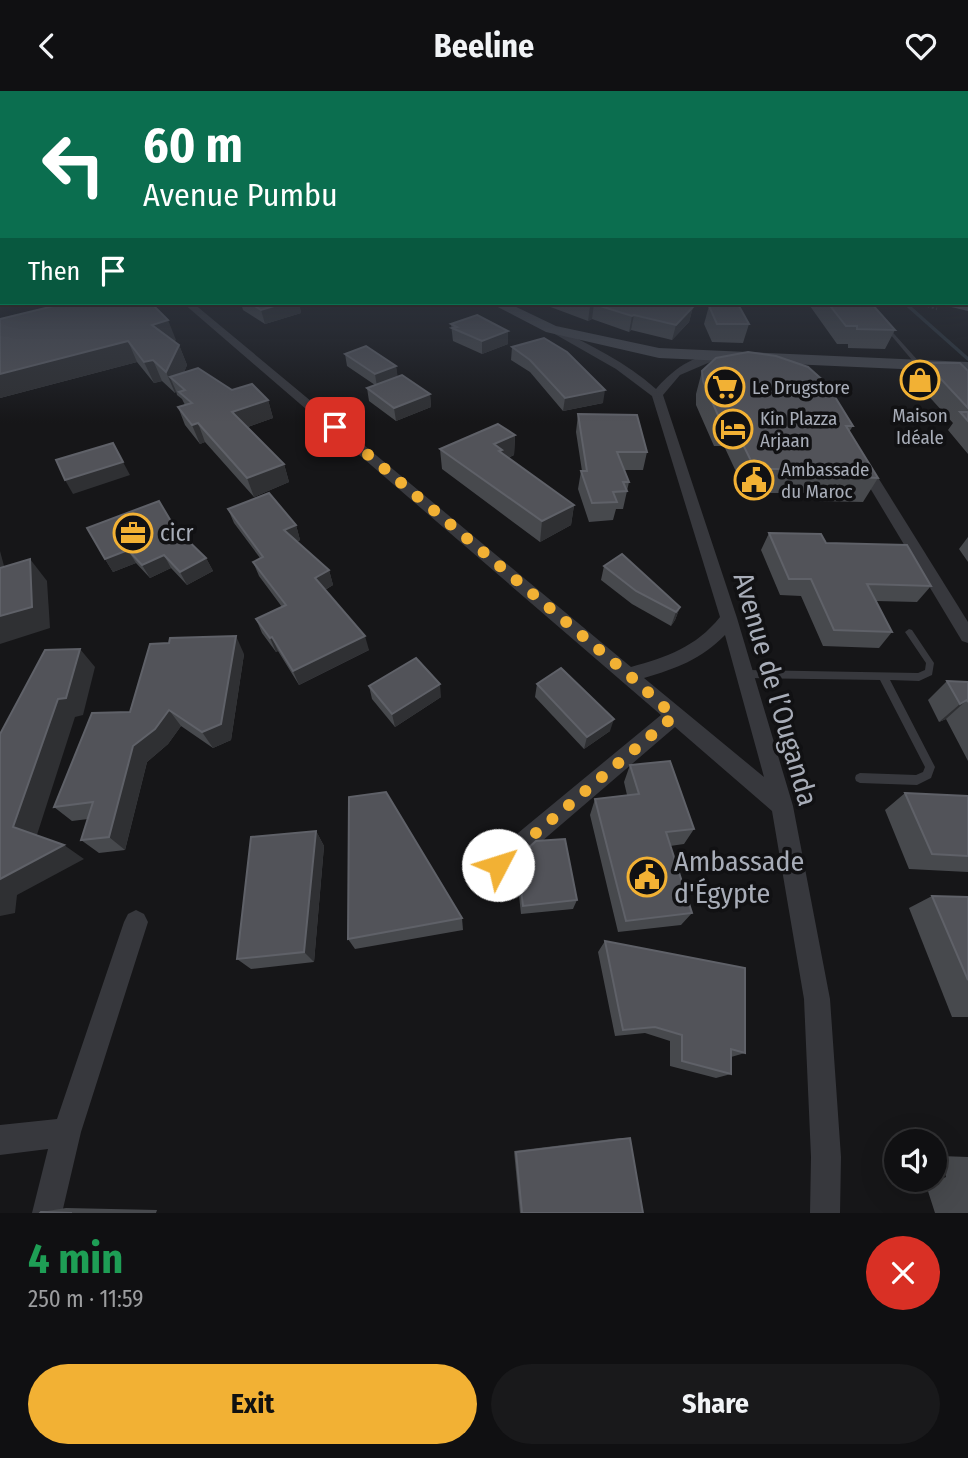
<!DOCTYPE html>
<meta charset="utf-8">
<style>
:root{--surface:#101012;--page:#19191b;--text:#f1f3f6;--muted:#9c9d9f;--line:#303032;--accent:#f2b134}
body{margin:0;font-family:"Fira Sans Condensed",sans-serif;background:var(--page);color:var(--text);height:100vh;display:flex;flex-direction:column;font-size:26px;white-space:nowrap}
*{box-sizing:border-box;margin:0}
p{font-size:23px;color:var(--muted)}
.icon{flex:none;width:38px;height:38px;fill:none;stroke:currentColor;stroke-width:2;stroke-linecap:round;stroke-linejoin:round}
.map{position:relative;height:1122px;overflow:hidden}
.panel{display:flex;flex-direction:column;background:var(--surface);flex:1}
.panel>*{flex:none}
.hud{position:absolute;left:0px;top:0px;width:970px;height:214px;box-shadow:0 7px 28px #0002,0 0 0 2px var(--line);background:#0b6e4f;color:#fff;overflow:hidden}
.controls{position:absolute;left:884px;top:1038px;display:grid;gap:14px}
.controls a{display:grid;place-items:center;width:63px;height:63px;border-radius:50%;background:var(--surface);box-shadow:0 7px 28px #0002,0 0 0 2px var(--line);font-size:35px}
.pin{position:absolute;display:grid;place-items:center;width:60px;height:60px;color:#fff;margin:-30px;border-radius:14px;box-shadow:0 4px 10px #0006}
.me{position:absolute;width:77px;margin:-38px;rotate:50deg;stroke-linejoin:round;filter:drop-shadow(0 0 5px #0008)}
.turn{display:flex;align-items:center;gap:24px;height:147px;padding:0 28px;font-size:32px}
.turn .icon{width:91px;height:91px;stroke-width:2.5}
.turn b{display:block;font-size:49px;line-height:60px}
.then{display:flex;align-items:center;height:66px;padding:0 28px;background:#0003;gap:14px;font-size:26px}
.round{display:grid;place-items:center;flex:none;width:74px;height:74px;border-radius:37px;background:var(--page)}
.summary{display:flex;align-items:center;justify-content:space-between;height:119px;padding:0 28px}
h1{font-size:42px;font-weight:700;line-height:52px;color:#1e9e55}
.primary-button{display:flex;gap:14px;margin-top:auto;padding:14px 28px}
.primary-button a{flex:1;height:80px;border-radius:42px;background:var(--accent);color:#111;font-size:28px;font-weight:700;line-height:80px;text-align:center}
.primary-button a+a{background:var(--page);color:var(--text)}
header{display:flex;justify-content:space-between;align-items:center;height:91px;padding:0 28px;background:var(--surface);font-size:32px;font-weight:700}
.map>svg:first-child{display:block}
</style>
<header><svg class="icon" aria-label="back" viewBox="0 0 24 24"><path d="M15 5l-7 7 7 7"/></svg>Beeline<svg class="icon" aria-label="heart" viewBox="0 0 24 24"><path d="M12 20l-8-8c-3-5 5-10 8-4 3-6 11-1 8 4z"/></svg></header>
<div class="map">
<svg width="968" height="1122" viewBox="0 0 968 1122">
<rect width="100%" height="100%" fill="#161618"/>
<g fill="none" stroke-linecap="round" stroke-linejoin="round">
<path stroke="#2c353c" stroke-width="3.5" d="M906 213 968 268"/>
<path stroke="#3d3f44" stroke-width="2.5" stroke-dasharray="2 2.5" stroke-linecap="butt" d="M919 212 937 218"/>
<g fill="#37383d" fill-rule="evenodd">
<path d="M887 235 921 273V275H917L885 237V235Z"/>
<path d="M909 538 912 539 934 572 932 584 919 590 890 589 935 676 931 687 917 694 860 692 856 690 855 687 856 684 860 682 916 684 923 681 925 676 880 589 745 587 742 586 740 583 742 580 745 579 918 582 925 579 926 572 905 541Z"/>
</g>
<g fill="#37383d" fill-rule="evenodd">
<path d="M183 212H193L631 576C667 566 696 556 720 526L652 305 616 278 546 238 554 236C590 254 626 271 656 298 670 282 692 263 715 265V269L680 284 663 304 737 527 793 715 830 908 841 1066 840 1122H810L811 1066 804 908 772 720 675 636 506 781 498 784 490 781 487 773 490 765 661 624ZM725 544 764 686 644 587C675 578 702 568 725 544Z"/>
<path d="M862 368 869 372 968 531V552L962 550 855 372Z"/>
<path d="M136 819 144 823 148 831 81 1041 62 1122H32L48 1058 0 1064V1034L57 1028 124 831 128 823Z"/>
</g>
<path fill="#45474d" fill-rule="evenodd" d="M490 212H508L556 235 659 257 968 271V281L659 267 546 241Z"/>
<path fill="#53555c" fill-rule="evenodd" d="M945 212H968V220L947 215Z"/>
</g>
<g fill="#47494d">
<path d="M241 212H299L301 222 265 233 243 219Z"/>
<path d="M540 212H689L693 216 689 231 672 249 631 239 629 241 592 228 588 230Z"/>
<path d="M812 212H871L895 239 885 258 848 257V253H837L810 215Z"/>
<path d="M709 215 749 233 743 252 712 251 704 233Z"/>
<path d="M0 228 176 249 174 250 179 254 187 274 184 281 232 299 268 309 273 327 248 336 284 373 289 391 254 406 205 351 200 353 185 334 178 316 185 314 182 308 177 304 176 300 175 302 162 290 154 292 137 271 0 307Z"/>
<path d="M451 233 508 253 482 263 453 250Z"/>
<path d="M512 256 603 312 563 320 530 281 511 269Z"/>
<path d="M345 263 396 275 397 286 430 303 431 316 396 330 369 310 367 297 375 294 347 275Z"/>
<path d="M926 272 968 280V363L948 339 953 332 915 290Z"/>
<path d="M702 280 853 335 849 341 878 387 863 411 816 410 812 402H746L724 355H714L696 314V303Z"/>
<path d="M578 323 647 361 643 379H624L629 391 623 418H616L613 429 589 431 578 398 581 380H582L576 341Z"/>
<path d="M515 344 514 364 508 367 574 414 571 434 540 451 442 378 440 358Z"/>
<path d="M228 418 296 434 300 449 297 451 329 479 333 494 325 499 369 559 299 594 278 560 276 561 262 542 256 528 282 516 259 485 253 471 260 467 234 432Z"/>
<path d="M175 437 206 467 213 480 187 494 171 477 150 487 136 472 113 481 105 468Z"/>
<path d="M769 442 931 495 917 511 876 510 892 541 879 557 823 555 801 505 780 504 761 459Z"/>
<path d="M968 446V471L959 458Z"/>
<path d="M604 475 680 516 675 529 671 535 632 513 601 489Z"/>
<path d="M244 563 231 649 213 657 181 635 168 653 147 671 125 759 99 762 81 749 88 728 72 730 54 716 130 621Z"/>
<path d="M947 590 968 591V670L946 628 939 631 928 609Z"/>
<path d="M537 593 610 640 584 658 535 606Z"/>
<path d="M369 595 441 606 395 636 372 608Z"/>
<path d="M630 674 694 738 684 753 670 755 692 822 681 834 618 841 590 724 595 708 627 704 624 691Z"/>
<path d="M905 702 968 705V781L909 778 885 719Z"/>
<path d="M316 740 324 755 314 871 251 878 237 868Z"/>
<path d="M517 767 577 809 573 818 521 823 516 776Z"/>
<path d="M932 805 968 806V926H952L909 817Z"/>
<path d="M462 827 463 839 355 858 348 848Z"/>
<path d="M605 850 745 962 731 966V983L716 987 670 975V950L645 942 615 945 598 861Z"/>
<path d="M620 1047H630L643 1122H520L514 1060Z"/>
<path d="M941 1065 968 1066V1122H935L926 1094 946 1086Z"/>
<path d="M66 1117 157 1119 156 1122H40L41 1121Z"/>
</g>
<g fill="#2f3033">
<path d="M284 212H299L301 222 265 233 261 219Z"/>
<path d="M594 213 592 228 588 230 590 215Z"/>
<path d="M693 216 689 231 672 249 676 234Z"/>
<path d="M634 224 631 239 629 241 632 225Z"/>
<path d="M168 229 176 249 160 254 152 234Z"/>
<path d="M508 240V253L482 263V250Z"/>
<path d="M128 250 137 271 0 307V283Z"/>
<path d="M179 254 187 274 179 294 170 286 176 300 175 302 166 281Z"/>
<path d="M153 269 162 290 154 292 144 271Z"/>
<path d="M396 275 398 287 377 296 375 283Z"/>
<path d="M605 299 603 312 563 320 565 307Z"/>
<path d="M430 303 431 316 396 330 394 317Z"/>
<path d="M268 309 273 327 239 339 232 321Z"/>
<path d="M198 332 205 351 200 353 192 334Z"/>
<path d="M515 344 514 364 501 370 494 353Z"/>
<path d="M123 371 130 384 73 403 65 389Z"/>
<path d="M284 373 289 391 254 406 247 387Z"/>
<path d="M574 414 571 434 540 451 542 430Z"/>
<path d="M296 434 300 449 289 454 284 439Z"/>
<path d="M128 459 136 472 113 481 105 468Z"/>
<path d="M0 460 11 501 0 489Z"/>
<path d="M164 464 171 477 150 487 142 474Z"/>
<path d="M206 467 213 480 187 494 180 481Z"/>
<path d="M30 468 47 490 50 537 0 553V525Z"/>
<path d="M329 479 333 494 319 502 315 487Z"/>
<path d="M680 516 675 529 671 535 676 521Z"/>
<path d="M236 545 244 563 231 649 213 657 202 641Z"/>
<path d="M365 545 369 559 299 594 293 580Z"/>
<path d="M272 546 278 560 276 561 270 547Z"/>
<path d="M80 558 95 576 83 624 75 626 35 750 13 736 58 608Z"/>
<path d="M440 593 441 606 395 636 392 623Z"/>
<path d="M967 609 946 628 939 631 960 613Z"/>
<path d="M169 619 181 635 168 653 147 671 125 759 109 746 133 655Z"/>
<path d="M614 628 610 640 584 658 587 646Z"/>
<path d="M316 740 324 755 314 871 304 861Z"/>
<path d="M64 754 84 768 17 804 15 822 0 825V788Z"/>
</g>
<g fill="#525359" stroke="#5f6168" stroke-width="2">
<path d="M66 212H151L168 229 152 234 179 254 166 281 153 269 144 271 128 250 0 283V228Z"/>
<path d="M250 212H284L261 219Z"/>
<path d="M582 212H689L693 216 676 234 634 224 632 225 594 213 590 215Z"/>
<path d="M828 212H871L895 239 857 238V235H846Z"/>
<path d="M709 215H739L749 233H717Z"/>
<path d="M477 224 508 240 482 250 452 237 457 236 451 233Z"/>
<path d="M544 247 567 261 605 299 565 307 530 269 512 256Z"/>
<path d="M366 255 396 275 375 283 345 263Z"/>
<path d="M748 261 776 265 808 276 827 293 853 335H846L878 387 828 385 825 378H755L732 331H721L703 290 702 280 716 267Z"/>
<path d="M926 272H960L968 280V317Z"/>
<path d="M198 277 232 299 252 293 268 309 232 321 284 373 247 387 198 332 192 334 178 316 192 312 179 301 185 299 170 286Z"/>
<path d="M402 284 430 303 394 317 367 297Z"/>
<path d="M960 321H968V330Z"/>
<path d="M578 323 637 324 647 361H617L629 391H623L627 400 613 401 617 411 592 412 581 380H587Z"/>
<path d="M498 333 515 344 494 353 502 359 499 360 574 414 542 430 440 358Z"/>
<path d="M113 352 123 371 65 389 56 369Z"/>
<path d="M269 402 296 434 284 439 329 479 315 487 365 545 293 580 272 546 270 547 256 528 286 514 253 471 263 466 228 418Z"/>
<path d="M159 410 175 437 206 467 180 481 164 464 142 474 128 459 105 468 87 437Z"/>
<path d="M769 442 821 443 826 452 907 454 931 495 867 493 892 541 834 539 811 488H789Z"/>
<path d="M622 463 680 516 676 521 636 500 604 475Z"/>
<path d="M30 468 32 516 0 525V477Z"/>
<path d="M236 545 221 633 202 641 169 619 155 638 133 655 109 746 81 749 93 711 54 716 92 622 130 621 150 553 169 552 170 547Z"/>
<path d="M80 558 66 607 58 608 13 736 64 754 0 788V643L45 559Z"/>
<path d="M416 567 440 593 392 623 369 595Z"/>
<path d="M561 577 614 628 587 646 537 593Z"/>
<path d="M947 590 968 591V611L967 609 960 613Z"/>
<path d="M670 670 694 738 666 741 692 822 626 830 595 708 639 703 630 674Z"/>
<path d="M386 701 462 827 348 848 349 706Z"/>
<path d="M905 702 968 705V765L932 763Z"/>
<path d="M316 740 304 861 237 868 251 746Z"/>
<path d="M565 748 577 809 523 815 517 767 536 750Z"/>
<path d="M932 805 968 806V889Z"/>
<path d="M605 850 745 877V962L731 958V983L682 970V944L655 936 623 939Z"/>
<path d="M630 1047 643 1122H522L516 1061Z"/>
<path d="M41 1121 72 1122H40Z"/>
</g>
<linearGradient id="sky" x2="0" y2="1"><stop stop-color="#0c0c0d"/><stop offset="0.53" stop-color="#363c48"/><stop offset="1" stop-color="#363c48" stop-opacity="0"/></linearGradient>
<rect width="968" height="332" fill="url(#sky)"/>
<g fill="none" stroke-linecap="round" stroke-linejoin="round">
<path stroke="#f2b134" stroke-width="12" stroke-dasharray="0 21.6" d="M335 336 629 584 674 625 498 774"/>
</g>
<defs>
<symbol id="shop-ring" viewBox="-11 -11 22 22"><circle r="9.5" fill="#111113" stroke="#f2b134" stroke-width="1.5"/><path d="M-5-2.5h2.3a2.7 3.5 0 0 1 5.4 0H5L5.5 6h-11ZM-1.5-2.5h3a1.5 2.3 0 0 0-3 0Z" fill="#f2b134"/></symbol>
<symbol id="supermarket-ring" viewBox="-11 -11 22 22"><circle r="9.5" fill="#111113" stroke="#f2b134" stroke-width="1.5"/><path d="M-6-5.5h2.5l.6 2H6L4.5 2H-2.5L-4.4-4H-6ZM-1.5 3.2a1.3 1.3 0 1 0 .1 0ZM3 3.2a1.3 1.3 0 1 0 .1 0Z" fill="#f2b134"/></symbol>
<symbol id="hotel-ring" viewBox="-11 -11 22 22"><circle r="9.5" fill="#111113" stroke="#f2b134" stroke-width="1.5"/><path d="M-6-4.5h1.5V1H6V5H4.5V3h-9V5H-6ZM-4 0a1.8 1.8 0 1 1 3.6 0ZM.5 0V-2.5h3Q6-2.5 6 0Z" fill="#f2b134"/></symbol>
<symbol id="civic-ring" viewBox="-11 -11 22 22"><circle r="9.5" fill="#111113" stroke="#f2b134" stroke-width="1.5"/><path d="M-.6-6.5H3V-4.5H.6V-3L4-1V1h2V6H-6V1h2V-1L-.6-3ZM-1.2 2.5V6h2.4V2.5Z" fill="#f2b134"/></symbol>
<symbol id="office-ring" viewBox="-11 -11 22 22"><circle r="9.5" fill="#111113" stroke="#f2b134" stroke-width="1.5"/><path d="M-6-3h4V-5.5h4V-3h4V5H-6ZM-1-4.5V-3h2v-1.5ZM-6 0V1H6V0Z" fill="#f2b134"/></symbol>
</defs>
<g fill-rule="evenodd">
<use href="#shop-ring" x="898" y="267" width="44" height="44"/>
<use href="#supermarket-ring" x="703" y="274" width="44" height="44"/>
<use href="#hotel-ring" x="711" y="316" width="44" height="44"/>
<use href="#civic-ring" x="732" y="367" width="44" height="44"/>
<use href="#office-ring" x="111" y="420" width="44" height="44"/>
<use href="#civic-ring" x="625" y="764" width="44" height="44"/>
</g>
<g text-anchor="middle" stroke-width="7" stroke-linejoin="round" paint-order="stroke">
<g font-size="19" fill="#a8adb8" stroke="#111113" text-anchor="start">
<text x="752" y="303">Le Drugstore</text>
<text x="920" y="331" text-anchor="middle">Maison<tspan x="920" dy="22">Idéale</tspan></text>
<text x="760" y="334">Kin Plazza<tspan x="760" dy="22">Arjaan</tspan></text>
<text x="781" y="385">Ambassade<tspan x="781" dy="22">du Maroc</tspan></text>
</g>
<g font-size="23" fill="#a8adb8" stroke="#111113" text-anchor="start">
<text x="160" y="450">cicr</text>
</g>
<g font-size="28" fill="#a8adb8" stroke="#111113">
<text transform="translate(776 598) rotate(74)" y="10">Avenue de l’Ouganda</text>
</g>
<g font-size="28" fill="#a8adb8" stroke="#111113" text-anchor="start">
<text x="674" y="780">Ambassade<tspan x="674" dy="32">d'Égypte</tspan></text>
</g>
</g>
</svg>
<div class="controls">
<a><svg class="icon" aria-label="sound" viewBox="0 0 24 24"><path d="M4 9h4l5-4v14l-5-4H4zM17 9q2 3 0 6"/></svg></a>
</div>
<div class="pin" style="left:335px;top:336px;background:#d93025"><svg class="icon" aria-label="arrive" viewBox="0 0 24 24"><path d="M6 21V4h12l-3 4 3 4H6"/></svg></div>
<svg class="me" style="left:498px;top:774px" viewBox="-20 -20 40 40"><circle r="19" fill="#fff"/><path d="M0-13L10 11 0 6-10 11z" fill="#f2b134"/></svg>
<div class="hud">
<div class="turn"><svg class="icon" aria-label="left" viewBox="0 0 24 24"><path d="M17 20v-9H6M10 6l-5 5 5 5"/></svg><div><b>60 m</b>Avenue Pumbu</div></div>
<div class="then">Then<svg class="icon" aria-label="arrive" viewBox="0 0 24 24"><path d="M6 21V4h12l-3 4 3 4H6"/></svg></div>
</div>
</div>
<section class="panel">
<div class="summary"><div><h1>4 min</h1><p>250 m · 11:59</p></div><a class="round" style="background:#d93025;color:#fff"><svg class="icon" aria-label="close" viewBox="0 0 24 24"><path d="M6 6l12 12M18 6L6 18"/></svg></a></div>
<div class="primary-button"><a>Exit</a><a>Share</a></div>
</section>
